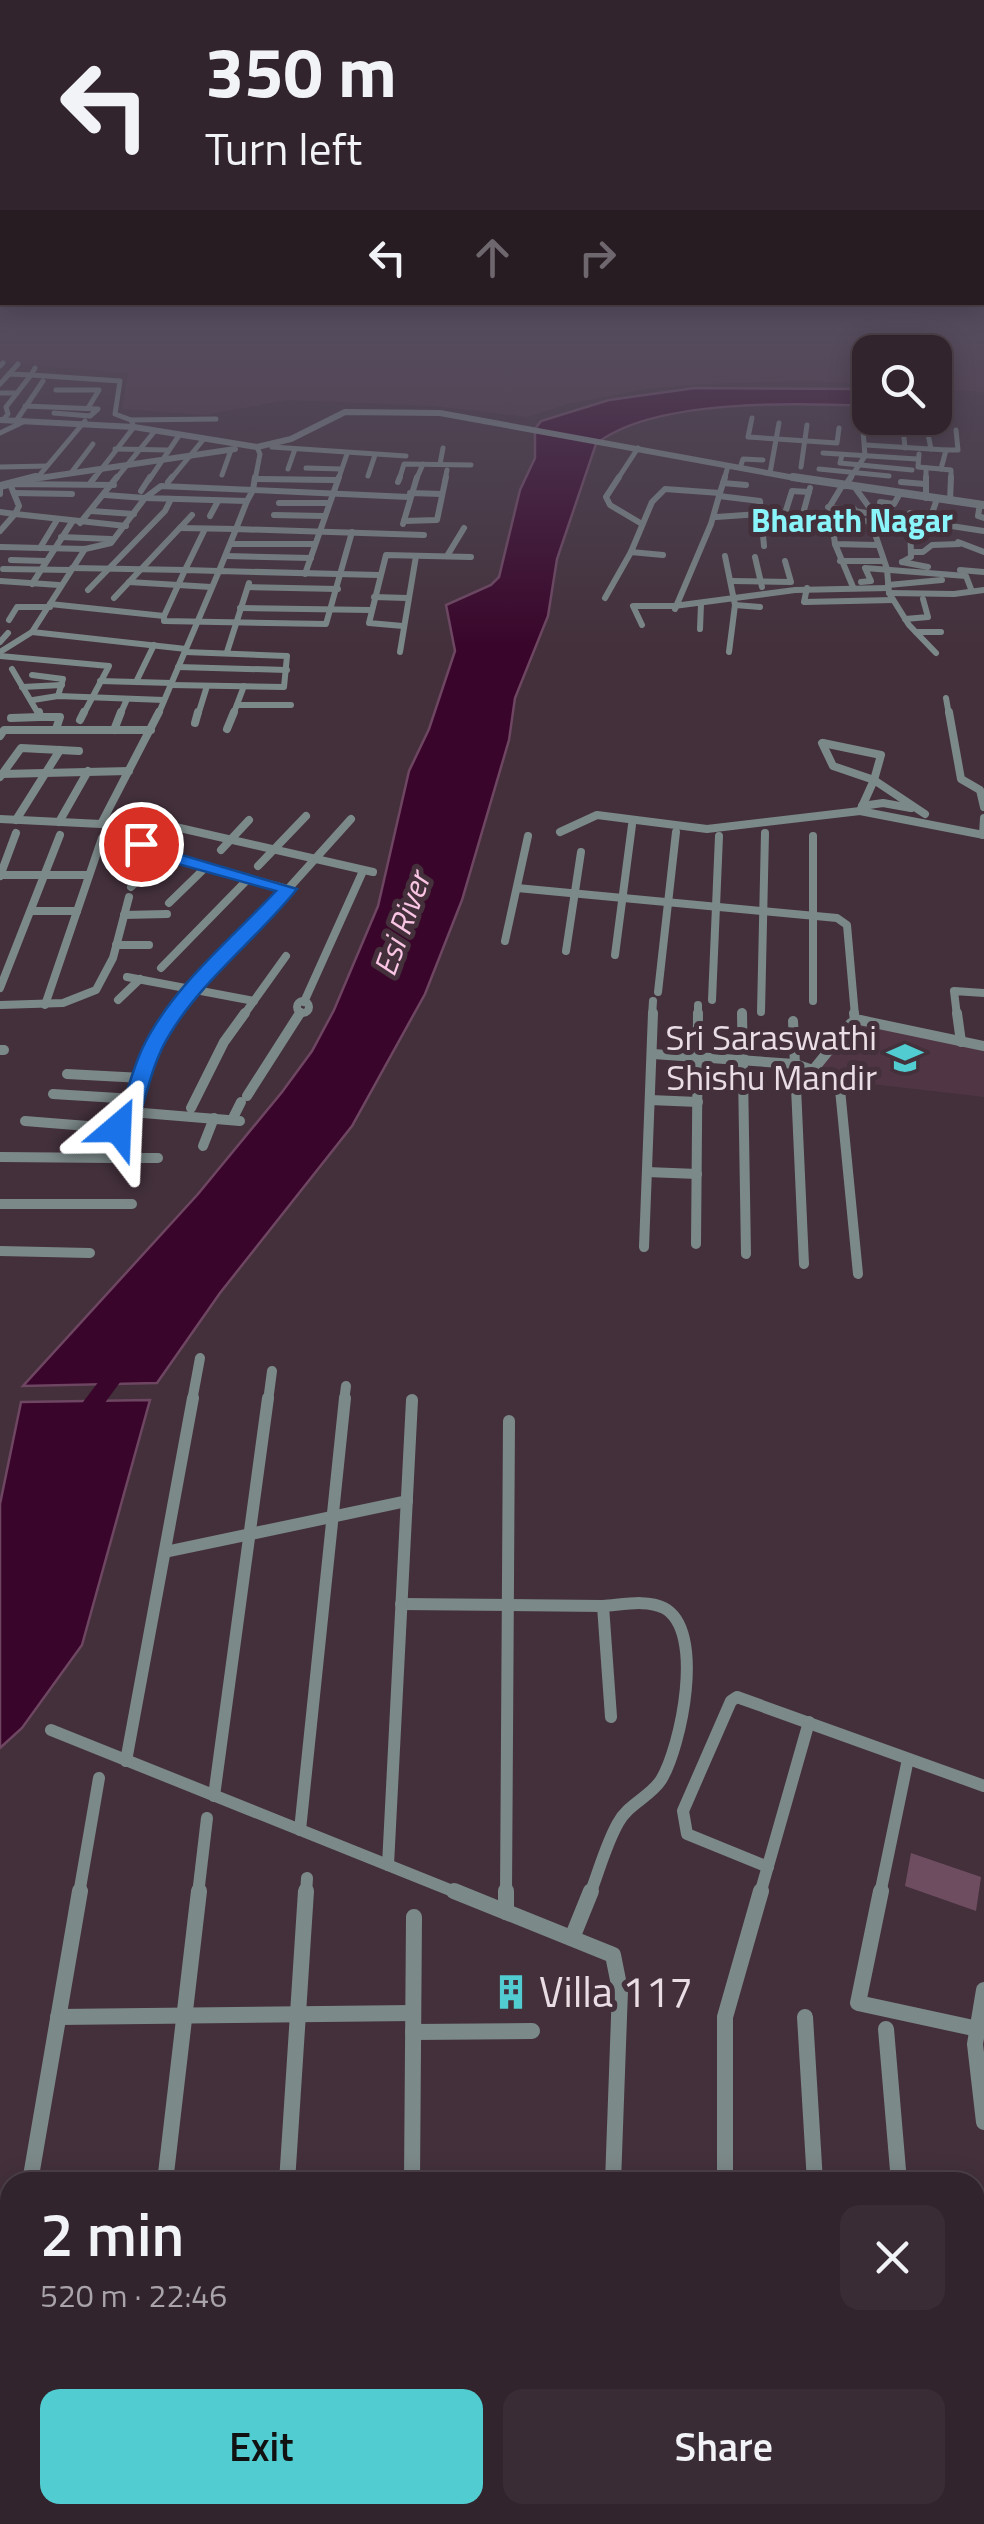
<!DOCTYPE html>
<meta charset="utf-8">
<style>
:root{--surface:#32242c;--page:#3a2c34;--text:#f1f3f6;--muted:#a8a4a9;--line:#4d4148;--accent:#51ccd1}
body{margin:0;font-family:"Titillium Web",sans-serif;background:var(--page);color:var(--text);height:100vh;display:flex;flex-direction:column;font-size:38px;white-space:nowrap}
*{box-sizing:border-box;margin:0}
p{font-size:32px;color:var(--muted)}
.icon{flex:none;width:55px;height:55px;fill:none;stroke:currentColor;stroke-width:2;stroke-linecap:round;stroke-linejoin:round}
.map{position:relative;flex:1;overflow:hidden}
.panel{position:absolute;left:0px;top:2172px;width:985px;height:352px;display:flex;flex-direction:column;background:var(--surface);border-radius:30px 30px 0 0;box-shadow:0 5px 25px #0003,0 0 0 2px var(--line)}
.panel>*{flex:none}
.guide{position:absolute;left:0px;top:0px;width:985px;height:305px;box-shadow:0 5px 25px #0003,0 0 0 2px var(--line);background:#32242c;color:var(--text);overflow:hidden}
.controls{position:absolute;left:852px;top:335px;display:grid;gap:20px}
.controls a{display:grid;place-items:center;width:100px;height:100px;border-radius:20px;background:var(--surface);box-shadow:0 5px 25px #0003,0 0 0 2px var(--line);font-size:50px}
.pin{position:absolute;display:grid;place-items:center;width:85px;height:85px;color:#fff;margin:-42px;border:5px solid #fff;border-radius:50%;box-shadow:0 2px 10px #0007}
.me{position:absolute;width:110px;margin:-55px;rotate:26deg;stroke-linejoin:round;filter:drop-shadow(0 0 8px #0008)}
.turn{display:flex;align-items:center;gap:35px;height:210px;padding:0 40px;font-size:45px}
.turn .icon{width:130px;height:130px;stroke-width:2.5}
.turn b{display:block;font-size:70px;line-height:85px}
.lanes{display:flex;align-items:center;height:95px;padding:0 40px;background:#0003;justify-content:center;gap:50px;direction:ltr}
.lanes .off{opacity:.35}
.round{display:grid;place-items:center;flex:none;width:105px;height:105px;border-radius:20px;background:var(--page)}
.summary{display:flex;align-items:center;justify-content:space-between;height:170px;padding:0 40px}
h1{font-size:60px;font-weight:600;line-height:75px}
.cta{display:flex;gap:20px;margin-top:auto;padding:20px 40px}
.cta a{flex:1;height:115px;border-radius:20px;background:var(--accent);color:#111;font-size:40px;font-weight:600;line-height:115px;text-align:center}
.cta a+a{background:var(--page);color:var(--text)}
.map>svg:first-child{display:block}
</style>
<div class="map">
<svg width="984" height="2524" viewBox="0 0 984 2524">
<rect width="100%" height="100%" fill="#43303b"/>
<g fill="#503645">
<path d="M0 295 2 302H982L984 295V392L935 389V352H870V385L811 381 705 384 646 389 568 404 528 417 433 406 288 400 205 415 122 409 128 373 0 362Z"/>
<path d="M862 1024 984 1050V1097L863 1083 817 1067Z"/>
</g>
<path fill="#6f4d61" d="M911 1853 981 1877 976 1911 905 1886Z"/>
<g fill="#39052a" stroke="#6e4662" stroke-width="2.5">
<path d="M695 388 870 389V406C799 403 653 398 596 444L557 559 548 616 515 698 509 740 462 900 425 994 352 1126 220 1293 157 1383 23 1386 198 1194 282 1092 312 1051 334 1010 378 906 409 771 429 729 455 651 446 605 491 585 499 577 520 490 535 458V429L541 421 609 400Z"/>
<path d="M150 1400 82 1645 22 1728 0 1748V1504L21 1402Z"/>
</g>
<g fill="none" stroke-linecap="round" stroke-linejoin="round">
<path fill="#39052a" fill-rule="evenodd" d="M122 1358 129 1360 131 1365 129 1370 88 1426 81 1428 74 1426 71 1420 74 1414 115 1360Z"/>
<g stroke="#7c8989" stroke-width="5">
<path d="M0 366 3 363"/>
<path d="M35 368 31 375 120 381 115 414 131 420 134 427 93 480"/>
<path d="M0 384 18 364"/>
<path d="M56 390H99L88 408"/>
<path d="M0 393H17"/>
<path d="M25 406 98 409 90 416 54 413"/>
<path d="M752 418 748 437 837 443 839 428"/>
<path d="M3 420 8 414 6 407 31 375 9 374"/>
<path d="M131 420 216 419"/>
<path d="M16 421 43 381"/>
<path d="M903 428 905 448"/>
<path d="M927 429 931 449"/>
<path d="M0 433 23 422"/>
<path d="M866 445 946 450 941 469 951 470V480"/>
<path d="M272 447 406 456"/>
<path d="M115 449 167 450"/>
<path d="M946 450H958L956 430"/>
<path d="M823 453 917 459"/>
<path d="M919 454 918 467 941 469"/>
<path d="M842 455 840 463 912 470"/>
<path d="M440 464 443 448"/>
<path d="M0 467 47 466"/>
<path d="M801 467 807 425"/>
<path d="M306 468 341 469"/>
<path d="M740 468 743 459 763 460"/>
<path d="M926 468V480"/>
<path d="M288 469 295 449"/>
<path d="M819 469 889 476"/>
<path d="M71 473 93 444"/>
<path d="M770 473 779 423"/>
<path d="M222 475 231 450"/>
<path d="M368 476 375 455"/>
<path d="M38 477 85 421"/>
<path d="M256 479 332 480"/>
<path d="M115 480 154 432"/>
<path d="M149 480 178 437"/>
<path d="M170 480 203 440"/>
<path d="M255 480 260 454 257 447"/>
<path d="M338 480 347 454"/>
<path d="M399 480 404 464 471 465"/>
<path d="M416 480 423 464"/>
<path d="M445 480 447 470"/>
<path d="M617 480 638 448"/>
<path d="M724 480 728 466"/>
<path d="M849 480 865 456 862 417"/>
</g>
<g stroke="#7c8989" stroke-width="6">
<path d="M255 477 253 490 409 497"/>
<path d="M619 477 606 497 610 505 642 524"/>
<path d="M725 477 719 496 760 501 764 546"/>
<path d="M926 477V498"/>
<path d="M256 479 336 480"/>
<path d="M91 482 95 477"/>
<path d="M168 482 172 477"/>
<path d="M398 482 400 477"/>
<path d="M901 482 925 484"/>
<path d="M723 483 746 485"/>
<path d="M161 486 253 490 247 501 145 498Z"/>
<path d="M842 486 830 506 835 544 877 545"/>
<path d="M845 486 851 477"/>
<path d="M856 489 872 511"/>
<path d="M0 490V494"/>
<path d="M141 491 150 477"/>
<path d="M14 493 72 494"/>
<path d="M410 493 442 494"/>
<path d="M950 501 951 477"/>
<path d="M880 502 894 504 899 495"/>
<path d="M279 503H328"/>
<path d="M980 504 978 516 984 518"/>
<path d="M828 507 984 531"/>
<path d="M854 509V520L874 522"/>
<path d="M91 511 134 514"/>
<path d="M0 512 15 514 19 506 10 484 114 485"/>
<path d="M878 514 873 528 887 569 889 593 909 625 936 653"/>
<path d="M274 515 323 516"/>
<path d="M210 516 218 501"/>
<path d="M716 517 760 514"/>
<path d="M906 519 910 513 931 516"/>
<path d="M760 520 829 521"/>
<path d="M783 520 792 491 809 492"/>
<path d="M404 521 437 520 446 477"/>
<path d="M801 521 810 488"/>
<path d="M80 523 117 477"/>
<path d="M403 524 417 477"/>
<path d="M928 525 937 499"/>
<path d="M180 528 236 529 247 501"/>
<path d="M760 529H845"/>
<path d="M0 531 15 514 126 526"/>
<path d="M61 537 111 539"/>
<path d="M958 542 984 552"/>
<path d="M231 544H315"/>
<path d="M835 544 853 587"/>
<path d="M0 547 85 549 111 543 145 498 105 495"/>
<path d="M40 548 57 520"/>
<path d="M912 552H923L932 545 959 544"/>
<path d="M663 555 631 552 652 502 665 489 720 493"/>
<path d="M226 556 311 558"/>
<path d="M447 556 464 528"/>
<path d="M725 556 735 605 729 652"/>
<path d="M755 557 762 587"/>
<path d="M11 560 46 561"/>
<path d="M840 561H883"/>
<path d="M902 562 928 567"/>
<path d="M902 562 911 557 910 520"/>
<path d="M72 568 185 570 205 529"/>
<path d="M3 569 71 570"/>
<path d="M960 570 984 572"/>
<path d="M305 574 339 477"/>
<path d="M0 581 59 585"/>
<path d="M732 581 791 582 785 561"/>
<path d="M129 582 211 587"/>
<path d="M861 582 871 581 865 568 966 576 971 589"/>
<path d="M32 584 72 522"/>
<path d="M888 585 942 580"/>
<path d="M248 587 338 589"/>
<path d="M807 588 804 602 893 600"/>
<path d="M88 590 165 511 171 499"/>
<path d="M889 593 954 594 984 590"/>
<path d="M374 597 407 598"/>
<path d="M114 598 192 515"/>
<path d="M605 598 631 552"/>
<path d="M50 604 164 616V621L326 624 352 532"/>
<path d="M735 605 760 607"/>
<path d="M240 608 371 610"/>
<path d="M675 609 711 524 719 496"/>
<path d="M164 616 185 570 219 571 236 529 424 535"/>
<path d="M905 619 928 617 923 599"/>
<path d="M9 620 17 607H50"/>
<path d="M642 625 633 606H674L795 590 888 588"/>
<path d="M403 626 369 623 386 555 471 557"/>
<path d="M700 629 701 604"/>
<path d="M32 632 186 649"/>
<path d="M916 632H941"/>
<path d="M0 642 8 633"/>
<path d="M0 652 32 632 85 549"/>
<path d="M227 652 249 583"/>
<path d="M400 652 416 556"/>
<path d="M0 656 109 666 83 715"/>
<path d="M178 667 287 670"/>
<path d="M12 669 39 715"/>
<path d="M32 675 63 679 58 696"/>
<path d="M100 681 172 683"/>
<path d="M136 682 154 645"/>
<path d="M171 685 284 687 287 656 185 652"/>
<path d="M22 687 62 685"/>
<path d="M946 698 949 715"/>
<path d="M33 700 58 696 164 700"/>
<path d="M238 705H291"/>
<path d="M120 715 127 699"/>
<path d="M158 715 219 571 379 575"/>
<path d="M198 715 207 686"/>
<path d="M233 715 244 686"/>
</g>
<g stroke="#7c8989" stroke-width="8">
<path d="M39 712 40 717H60L56 729"/>
<path d="M949 712 961 779 980 790 984 807"/>
<path d="M11 718 40 717"/>
<path d="M80 720 84 712"/>
<path d="M195 723 198 712"/>
<path d="M227 729 234 712"/>
<path d="M114 730 121 712"/>
<path d="M0 736 4 730H151"/>
<path d="M822 743 833 766 874 780 860 811 984 835"/>
<path d="M823 743 881 755 874 780 925 814"/>
<path d="M2 774 129 771"/>
<path d="M0 777 21 748 79 751"/>
<path d="M862 806 883 803 911 808"/>
<path d="M0 819 101 824 159 712"/>
<path d="M16 820 60 750"/>
<path d="M59 822 88 771"/>
<path d="M101 824 144 828 147 833 141 845 144 850 288 889 351 819"/>
<path d="M171 826 373 872"/>
<path d="M560 832 597 815 707 829 860 811"/>
<path d="M983 835 984 818"/>
<path d="M813 836V1001"/>
<path d="M221 850 249 820"/>
<path d="M258 866 306 816"/>
<path d="M0 875H89"/>
<path d="M0 876 16 833"/>
<path d="M131 887 164 855"/>
<path d="M517 888 837 918 847 925 855 1016"/>
<path d="M169 903 206 867"/>
<path d="M31 911H77"/>
<path d="M124 915 167 914"/>
<path d="M505 941 528 836"/>
<path d="M116 945H149"/>
<path d="M566 951 581 852"/>
<path d="M615 955 632 825"/>
<path d="M161 968 249 878"/>
<path d="M127 977 254 1001"/>
<path d="M0 988 60 835"/>
<path d="M658 992 676 832"/>
<path d="M118 1000 140 979"/>
<path d="M712 1000 719 836"/>
<circle cx="303" cy="1007" r="6"/>
<path d="M304 1002 363 871"/>
<path d="M0 1005 63 1003 96 990 113 958 129 897"/>
<path d="M45 1005 102 838"/>
<path d="M761 1012 765 833"/>
<path d="M171 1016 214 964 288 889"/>
<path d="M243 1016 286 956"/>
<path d="M299 1016 301 1012"/>
<path d="M652 1016 653 1001"/>
<path d="M698 1016V1005"/>
<path d="M957 1016 954 991 984 993"/>
</g>
<g stroke="#7c8989" stroke-width="10">
<path d="M742 1013 746 1254"/>
<path d="M854 1013 855 1021"/>
<path d="M957 1013 961 1042"/>
<path d="M793 1021 804 1264"/>
<path d="M0 1050H4"/>
<path d="M653 1054 795 1064 813 1070 851 1023 860 1020 984 1046"/>
<path d="M813 1070 839 1079 858 1274"/>
<path d="M67 1074 142 1078"/>
<path d="M53 1094 134 1099"/>
<path d="M247 1096 300 1013"/>
<path d="M650 1100 698 1102"/>
<path d="M191 1108 224 1042 245 1013"/>
<path d="M131 1112 240 1121"/>
<path d="M232 1120 241 1102"/>
<path d="M25 1121 125 1129"/>
<path d="M203 1146 214 1118"/>
<path d="M0 1157 116 1158 146 1061 173 1013"/>
<path d="M116 1158H158"/>
<path d="M647 1172 697 1174"/>
<path d="M0 1204H132"/>
<path d="M696 1244 698 1013"/>
<path d="M644 1247 653 1013"/>
<path d="M0 1251 90 1253"/>
<path d="M192 1401 200 1358"/>
<path d="M268 1401 272 1371"/>
<path d="M344 1401 346 1386"/>
</g>
<g stroke="#7c8989" stroke-width="12">
<path d="M165 1552 407 1501"/>
<path d="M401 1604 603 1606 611 1717"/>
<path d="M51 1730 460 1894"/>
<path d="M126 1761 193 1398"/>
<path d="M214 1796 268 1398"/>
<path d="M300 1830 345 1398"/>
<path d="M388 1865 412 1400"/>
<path d="M768 1867 687 1834 683 1811 731 1701 737 1697 984 1786"/>
<path d="M79 1894 99 1778"/>
<path d="M198 1894 207 1818"/>
<path d="M306 1894 307 1878"/>
<path d="M506 1894 509 1421"/>
<path d="M590 1894C599 1871 606 1844 618 1823 628 1804 650 1797 661 1780 681 1747 706 1630 664 1608 647 1599 621 1605 603 1606"/>
<path d="M760 1894 809 1722"/>
<path d="M880 1894 908 1759"/>
</g>
<g stroke="#7c8989" stroke-width="16">
<path d="M454 1891 613 1955 620 1990 613 2182"/>
<path d="M881 1891 858 2003 978 2029"/>
<path d="M506 1912V1891"/>
<path d="M572 1938 591 1891"/>
<path d="M984 1990 975 2044 984 2122"/>
<path d="M58 2017 413 2013"/>
<path d="M805 2017 815 2182"/>
<path d="M886 2029 899 2182"/>
<path d="M413 2032 532 2031"/>
<path d="M30 2182 80 1891"/>
<path d="M165 2182 199 1891"/>
<path d="M287 2182 306 1891"/>
<path d="M412 2182 414 1917"/>
<path d="M725 2182V2017L761 1891"/>
<path d="M975 2238 984 2239"/>
<path d="M7 2322 10 2305"/>
<path d="M0 2350H10"/>
<path d="M508 2515V2524"/>
<path d="M623 2515V2524"/>
<path d="M124 2524 125 2515"/>
<path d="M277 2524 278 2515"/>
</g>
<g stroke="#7c8989" stroke-width="6">
<path d="M0 420 134 427 257 447 291 439 345 412 440 413 806 480"/>
<path d="M26 480 235 449"/>
</g>
<g stroke="#7c8989" stroke-width="8">
<path d="M793 477 984 505"/>
<path d="M0 486 36 477"/>
</g>
</g>
<linearGradient id="sky" x2="0" y2="1"><stop stop-color="#251a20"/><stop offset="0.45" stop-color="#554e60"/><stop offset="1" stop-color="#554e60" stop-opacity="0"/></linearGradient>
<rect width="984" height="649" fill="url(#sky)"/>
<path fill="#1a73e8" stroke="#114b97" stroke-width="2.5" d="M135 841H147L151 846 297 889C257 939 203 979 170 1034 152 1062 146 1098 136 1129L133 1134 118 1136 108 1128 117 1122C126 1097 132 1070 143 1047 172 987 231 939 276 891L138 853 133 844Z"/>
<defs>
<symbol id="school-bare" viewBox="-9 -9 18 18"><path d="M0-5L7-2L0 1L-7-2ZM-4 1L0 2.5L4 1V4Q0 6-4 4Z" fill="#51ccd1" stroke="#43303b" stroke-width="2.5" paint-order="stroke"/></symbol>
<symbol id="building-bare" viewBox="-9 -9 18 18"><path d="M-4-6H4V6H1V3H-1V6H-4ZM-2.5-4.3h1.7v1.8h-1.7ZM.8-4.3h1.7v1.8H.8ZM-2.5-1h1.7V.8h-1.7ZM.8-1h1.7V.8H.8Z" fill="#51ccd1" stroke="#43303b" stroke-width="2.5" paint-order="stroke"/></symbol>
</defs>
<g fill-rule="evenodd">
<use href="#school-bare" x="880" y="1033" width="50" height="50"/>
<use href="#building-bare" x="486" y="1967" width="50" height="50"/>
</g>
<g text-anchor="middle" stroke-width="10" stroke-linejoin="round" paint-order="stroke">
<g font-size="32" font-weight="bold" fill="#89f4f9" stroke="#43303b">
<text x="852" y="532">Bharath Nagar</text>
</g>
<g font-size="32" font-style="italic" fill="#fac5e4" stroke="#43303b">
<text transform="translate(402 924) rotate(-70)" y="11">Esi River</text>
</g>
<g font-size="35" fill="#eadde4" stroke="#43303b" text-anchor="end">
<text x="877" y="1050">Sri Saraswathi<tspan x="877" dy="40">Shishu Mandir</tspan></text>
</g>
<g font-size="42" fill="#eadde4" stroke="#43303b" text-anchor="start">
<text x="539" y="2007">Villa 117</text>
</g>
</g>
</svg>
<div class="controls">
<a><svg class="icon" aria-label="search" viewBox="0 0 24 24"><circle cx="10" cy="10" r="6"/><path d="M15 15l6 6"/></svg></a>
</div>
<div class="pin" style="left:141px;top:844px;background:#d93025"><svg class="icon" aria-label="arrive" viewBox="0 0 24 24"><path d="M6 21V4h12l-3 4 3 4H6"/></svg></div>
<svg class="me" style="left:118px;top:1128px" viewBox="-20 -20 40 40"><path d="M0-17L14 15 0 8-14 15z" fill="#1a73e8" stroke="#fff" stroke-width="4"/></svg>
<div class="guide">
<div class="turn"><svg class="icon" aria-label="left" viewBox="0 0 24 24"><path d="M17 20v-9H6M10 6l-5 5 5 5"/></svg><div><b>350 m</b>Turn left</div></div>
<div class="lanes"><svg class="icon" aria-label="left" viewBox="0 0 24 24"><path d="M17 20v-9H6M10 6l-5 5 5 5"/></svg><svg class="icon off" aria-label="ahead" viewBox="0 0 24 24"><path d="M12 20V5M6 11l6-6 6 6"/></svg><svg class="icon off" aria-label="right" viewBox="0 0 24 24"><path d="M7 20v-9h11M14 6l5 5-5 5"/></svg></div>
</div>
<section class="panel">
<div class="summary"><div><h1>2 min</h1><p>520 m · 22:46</p></div><a class="round"><svg class="icon" aria-label="close" viewBox="0 0 24 24"><path d="M6 6l12 12M18 6L6 18"/></svg></a></div>
<div class="cta"><a>Exit</a><a>Share</a></div>
</section>
</div>
